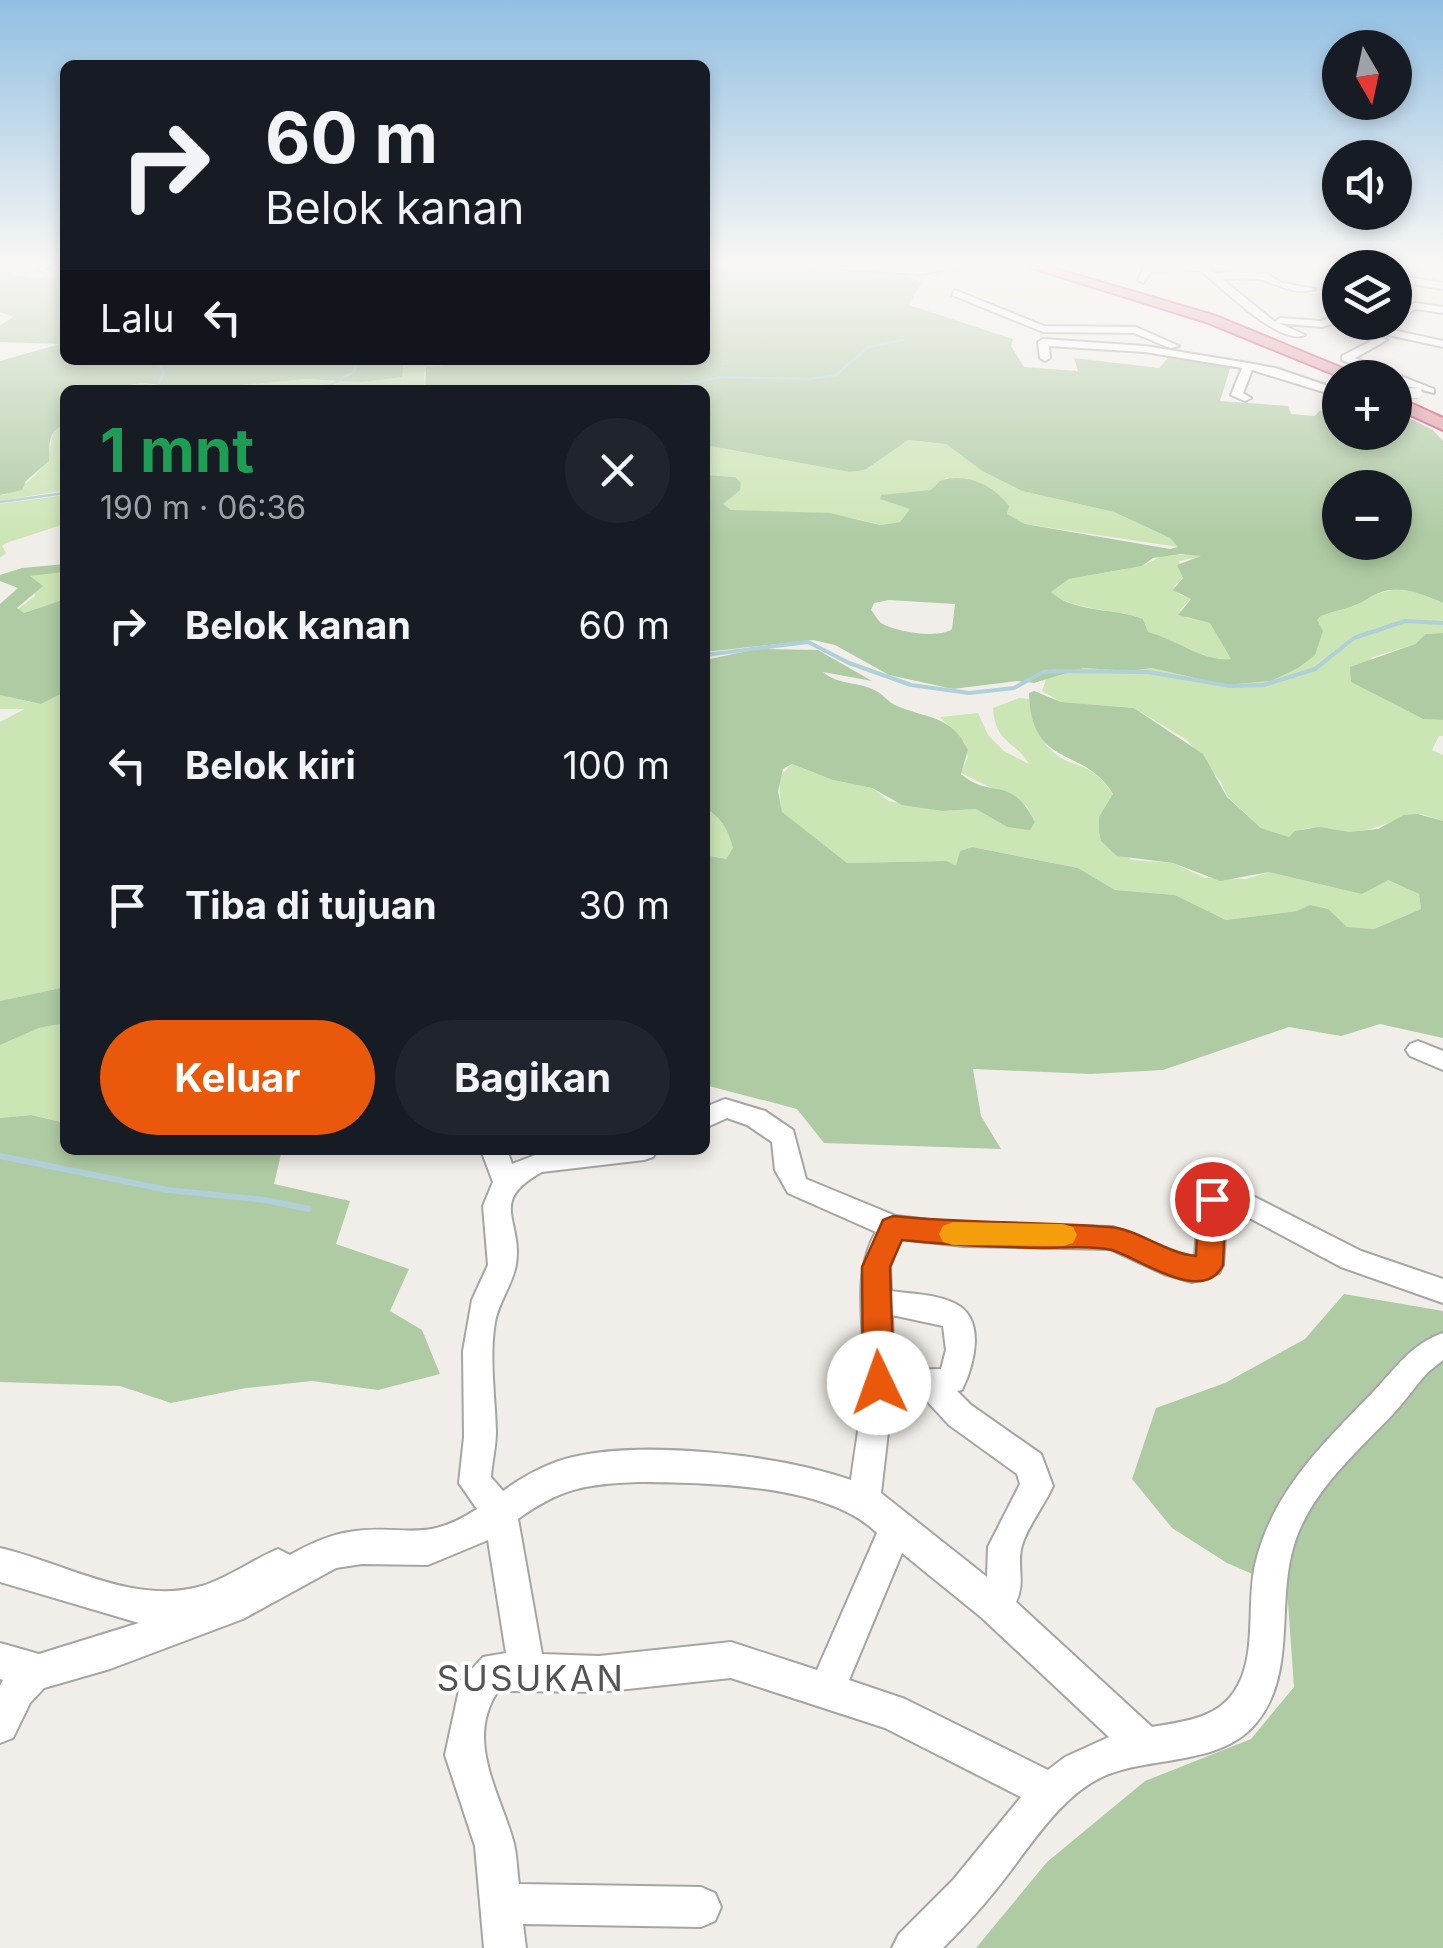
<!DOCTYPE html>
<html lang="id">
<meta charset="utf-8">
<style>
:root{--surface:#171b24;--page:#20242c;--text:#f1f3f6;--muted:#9ea1a6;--accent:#ea580c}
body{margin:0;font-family:Inter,sans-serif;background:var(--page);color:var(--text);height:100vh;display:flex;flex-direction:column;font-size:38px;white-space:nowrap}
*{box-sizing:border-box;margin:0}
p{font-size:32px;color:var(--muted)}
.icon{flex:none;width:55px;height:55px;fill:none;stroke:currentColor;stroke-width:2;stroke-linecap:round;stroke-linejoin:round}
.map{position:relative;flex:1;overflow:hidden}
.panel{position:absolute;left:60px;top:385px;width:650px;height:770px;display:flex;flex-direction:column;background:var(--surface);border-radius:15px;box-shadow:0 5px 15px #0003}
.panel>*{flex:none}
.top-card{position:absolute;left:60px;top:60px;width:650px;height:305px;border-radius:15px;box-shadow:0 5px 15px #0003;background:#171b24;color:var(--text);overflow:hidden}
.needle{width:65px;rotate:171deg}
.tools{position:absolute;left:1322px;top:30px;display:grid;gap:20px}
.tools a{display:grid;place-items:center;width:90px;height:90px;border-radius:50%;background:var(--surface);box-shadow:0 5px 15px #0003;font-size:50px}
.pin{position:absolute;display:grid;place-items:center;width:85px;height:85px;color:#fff;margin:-42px;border:5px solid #fff;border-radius:50%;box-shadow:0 2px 10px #0007}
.me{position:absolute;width:110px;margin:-55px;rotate:357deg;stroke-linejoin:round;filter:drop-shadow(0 0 8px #0008)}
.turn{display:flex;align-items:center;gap:35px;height:210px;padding:0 40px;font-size:45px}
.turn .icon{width:130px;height:130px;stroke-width:2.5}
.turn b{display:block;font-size:70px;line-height:85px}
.then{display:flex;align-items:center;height:95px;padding:0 40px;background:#0003;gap:20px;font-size:38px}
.round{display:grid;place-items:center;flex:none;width:105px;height:105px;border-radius:52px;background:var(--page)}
.headline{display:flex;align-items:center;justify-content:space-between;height:170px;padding:0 40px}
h1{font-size:60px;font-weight:700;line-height:75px;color:#1e9e55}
.action{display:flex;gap:20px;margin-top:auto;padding:20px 40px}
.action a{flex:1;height:115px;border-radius:60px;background:var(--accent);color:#fff;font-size:40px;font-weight:700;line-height:115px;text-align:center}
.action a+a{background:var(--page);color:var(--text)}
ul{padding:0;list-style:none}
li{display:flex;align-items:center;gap:30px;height:140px;padding:0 40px}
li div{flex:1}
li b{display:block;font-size:38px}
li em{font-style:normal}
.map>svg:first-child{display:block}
</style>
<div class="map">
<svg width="1443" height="1948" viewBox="0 0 1443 1948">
<rect width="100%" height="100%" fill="#f1eee9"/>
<g fill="#cce5b5">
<path d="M404 360H488L439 364 424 372 425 390H100L142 383 181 389 305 379 362 382 403 371Z"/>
<path d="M65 424V490L0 501V495C18 493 41 474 48 456 54 441 47 432 65 424Z"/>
<path d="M908 440 946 444 982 471 1022 491 1114 512 1170 538 1178 547 1025 524 1007 514 1003 498 998 495 946 478 932 490 909 494 907 505 911 509 900 522 880 525 853 518 731 510 722 504 741 483 737 477 705 475V445L849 472 865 470Z"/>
<path d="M65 495V524L6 543 2 546 6 553 0 558V504Z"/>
<path d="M1192 554 1204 556 1179 561 1183 578 1174 586 1180 595 1191 598 1180 610 1187 618 1210 623 1232 659C1203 662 1176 639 1148 632L1143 619C1113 607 1076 613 1051 592L1069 579 1142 566 1162 556Z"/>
<path d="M65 572V599L24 613 17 610 35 596 29 576Z"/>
<path d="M1408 588 1443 603V633L1426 634 1415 644 1373 657 1351 682 1423 719 1443 720V736H1439L1432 750 1443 755V821C1436 819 1427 815 1420 814 1405 814 1375 832 1350 832 1329 832 1307 820 1289 837L1261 828 1227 796 1221 782 1187 740 1134 708 1061 702 1042 691 1046 679 1083 668 1131 671 1152 668 1225 685 1271 681 1316 644 1317 620 1321 616C1351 605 1376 590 1408 588Z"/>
<path d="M65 692V987L0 1001V722L25 709H0V695L41 704Z"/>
<path d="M1019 698 1029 699C1035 717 1037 736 1051 750 1070 770 1092 759 1113 795L1100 817 1131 860 1173 863 1205 878 1246 879 1269 872 1388 880 1419 894 1421 909 1374 929 1347 927 1328 910 1310 906 1297 911 1226 920 1175 895 1115 890 1078 868 972 847 960 851 957 867 947 861 847 863 781 812 779 777 792 764 833 780 872 788 889 801 942 811 976 809 1007 827 1030 829 1035 822 1026 805 961 773 968 757 965 743 940 717 978 713 988 735 1004 751 1029 764C1016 741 995 744 993 708Z"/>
<path d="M705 808C722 818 728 830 733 848L726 859 705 855Z"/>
<path d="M65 1023V1123L31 1115 0 1118V1045L39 1028Z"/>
</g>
<g fill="#aecba3" fill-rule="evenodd">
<path d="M705 267H926L898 274 922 282 909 305 1013 339 1011 346 1024 367 1078 371 1074 358 1159 368 1169 357 1231 366 1220 401 1288 406 1291 414 1315 416 1319 411 1340 412V432H1395V411L1433 430 1443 441V603C1415 591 1394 582 1367 599 1354 608 1335 610 1321 616L1317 620 1323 631 1315 655 1298 668 1271 681 1225 685 1152 668 1131 671 1083 668 1034 683 1017 681 953 689 889 675 835 645 813 640 705 652V475L736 477 741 483 740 490 723 504 731 510 830 513 880 525 900 522 910 509 880 499 881 495 931 490 940 481C965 472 994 485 1009 506L1007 514 1025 524 1170 549 1178 547 1170 538 1114 512 1022 491 982 471 946 444 908 440 865 470 849 472 705 445V390H425L426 367 489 360H705ZM1340 488H1395V542H1340ZM1181 554 1201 556 1177 565 1183 578 1173 590 1191 599 1178 615 1210 623 1231 659C1203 662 1176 639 1148 632L1143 619C1113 607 1076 614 1051 592L1069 579 1142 566 1153 558ZM889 600 955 604 952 629C939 639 896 632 881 623 879 622 873 612 871 610L874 603Z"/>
<path d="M0 269 14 270 11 275C29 275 50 284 65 273V360H404L402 377 362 382 305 379 198 389 142 383 100 390H65V424C47 432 50 444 49 461L26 481 22 490 0 495V361L60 344 0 342V325L14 317 0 312Z"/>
<path d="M65 564V572L30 576 43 586 17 608 24 613 65 599V692L41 704 0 695V604L18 588 0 581V575L22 568Z"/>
<path d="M1443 633V720L1423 719 1351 682 1350 667 1415 644 1426 634Z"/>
<path d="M757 649 818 650 872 681 823 672C839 686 859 681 876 691 884 695 887 701 895 705 926 719 951 714 968 750L961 774C991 800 1011 774 1035 822L1030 830 1007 827 976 809 942 811 902 805 872 788 833 780 792 764 783 769 778 791 782 812 847 863 947 861 956 866 960 851 972 847 1078 868 1115 890 1175 895 1226 920 1297 911 1310 905 1328 909 1347 927 1374 929 1421 909 1419 894 1388 880 1362 894 1269 872 1220 881 1173 863 1117 856 1101 841 1099 831V817L1113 794C1084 745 1031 770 1029 693L1034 691 1061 702 1134 708 1203 754 1227 797 1261 828 1289 837 1295 831 1319 827 1349 832 1378 829 1404 815 1418 814 1443 821V1038L1380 1024 1341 1036 1289 1027 1163 1070 1091 1074 973 1069 981 1116 1001 1149 824 1143 797 1109 705 1085V855L726 859 733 848C728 830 722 818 705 808V660Z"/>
<path d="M65 987V1023L39 1028 0 1045V1001Z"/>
<path d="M31 1115 65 1123V1150H282L274 1184 350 1201 336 1244 409 1269 390 1311 422 1330 440 1374 378 1390 312 1381 246 1388 171 1403 120 1386 0 1382V1118Z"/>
<path d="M1344 1294 1443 1311V1948H976L1047 1862 1145 1781 1251 1739 1294 1687 1287 1589 1227 1563 1172 1528 1132 1479 1156 1408 1225 1383 1305 1339Z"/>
</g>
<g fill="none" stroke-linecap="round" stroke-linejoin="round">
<g stroke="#afcfd9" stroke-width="2.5">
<path d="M156 390 164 372 157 360"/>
<path d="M306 390 331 385 354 372 357 360"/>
<path d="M659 390 721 377 809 379 836 375 868 347 903 340"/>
<path d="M0 502 65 493"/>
</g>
<path stroke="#afcfd9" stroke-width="4" d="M705 655 808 642 849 663 911 685 969 693 1014 688 1043 672 1054 671 1148 672 1230 686 1264 685 1315 669 1354 638 1405 621 1443 623"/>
<path stroke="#afcfd9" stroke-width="6" d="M0 1156 168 1190 265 1200 309 1209"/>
<defs>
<g id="minor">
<path d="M38 267H49L41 272Z"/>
<path d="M808 267H959L921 274Z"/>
<path d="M1144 267H1208L1215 273 1267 274 1282 283 1315 289C1297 295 1283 287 1266 281 1254 276 1235 279 1222 279L1275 322 1280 318 1321 321 1340 314V321L1322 327 1278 323 1305 335C1279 346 1223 288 1201 271L1150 272 1143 283 1138 280Z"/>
<path d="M1328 267H1344V268L1340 271Z"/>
<path d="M1395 275 1443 283V289L1395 281Z"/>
<path d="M955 290 1044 326 1136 327 1179 346 1170 348 1134 333 1043 332 952 295Z"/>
<path d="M1415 303 1443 307V313L1416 309 1395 319V312Z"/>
<path d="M1370 325 1443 341V347L1366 330Z"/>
<path d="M1360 330 1387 340 1355 358 1434 389V393L1395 383V378H1380L1342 360V356L1373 340 1356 335Z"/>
<path d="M1043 339 1145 346 1248 363 1275 368 1340 390V397L1252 370 1243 393 1251 398 1245 401 1231 395 1242 368 1145 352 1049 346 1050 358 1045 361 1040 358 1038 342Z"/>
<path d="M1418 1041 1443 1051V1070L1410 1056 1406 1050 1410 1044Z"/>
<path d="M725 1099 765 1111 793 1130 806 1179 896 1216 963 1224 1113 1227 1192 1258 1195 1257 1199 1199 1203 1191 1229 1184 1361 1251 1443 1279V1303L1341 1267 1227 1206 1223 1265 1219 1273 1192 1282 1164 1274 1110 1249 963 1246 900 1239 890 1267 891 1291C911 1294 936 1294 954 1303 987 1318 974 1365 962 1390L957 1391 971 1405 1041 1454 1053 1486C1044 1506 1029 1524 1022 1545 1016 1567 1026 1581 1016 1602L1152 1727C1181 1722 1216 1719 1234 1692 1258 1657 1246 1605 1255 1565 1272 1491 1324 1443 1374 1391 1397 1367 1410 1345 1443 1333V1360L1428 1372C1416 1385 1406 1400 1394 1413 1357 1452 1310 1492 1294 1545 1276 1602 1297 1672 1257 1722 1221 1767 1150 1755 1102 1777 1056 1799 1026 1854 994 1892 978 1912 961 1930 943 1948H892L899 1934 953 1880 1021 1797 885 1728 731 1678 599 1692 498 1691C464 1741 501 1794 514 1844 517 1857 517 1871 519 1884L701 1887 715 1893 721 1907 715 1921 701 1927 523 1924 526 1948H484L475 1846 445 1755 461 1681 483 1657 506 1653 488 1540 428 1565 362 1564 336 1568 243 1619 110 1669 44 1688 30 1703 13 1738 0 1743V1686L3 1680 0 1679V1643L39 1654 139 1623 0 1582V1548C65 1563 134 1606 202 1586 228 1578 252 1560 278 1549L290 1555C308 1545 328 1535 349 1532 404 1523 422 1545 477 1509L459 1483 464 1437 463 1351 472 1300 488 1265 483 1206 493 1182 481 1150H507L512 1164 548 1150H657L653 1157 644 1160 542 1172C487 1202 523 1220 516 1264 513 1284 499 1301 495 1322 489 1358 495 1395 496 1431 496 1447 492 1462 491 1477L503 1491C524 1476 547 1463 573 1457 646 1440 780 1455 851 1480 855 1449 861 1418 863 1386 868 1333 849 1279 876 1232L788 1193 775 1170 772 1142 747 1125 727 1118 705 1128V1107ZM892 1315 943 1326 946 1350 941 1369 894 1370ZM892 1397 924 1398 949 1425 1017 1474 1020 1484 988 1547 987 1577 881 1493ZM638 1482C706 1483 827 1483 877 1533L817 1670 731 1642 599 1656 542 1654 518 1519C561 1488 586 1484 638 1482ZM902 1553 982 1618 1109 1737 1065 1757 1048 1770 905 1699 849 1680Z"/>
</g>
<g id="highway">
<path d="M1029 267H1049L1216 316 1366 378H1343L1206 322Z"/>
<path d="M1395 396 1443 418V430L1395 408Z"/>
</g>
</defs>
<use href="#minor" stroke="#a5a5a5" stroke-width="4"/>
<use href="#highway" stroke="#ca3b6a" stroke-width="4"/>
<use href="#minor" fill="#fff" fill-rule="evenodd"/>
<use href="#highway" fill="#df9aa6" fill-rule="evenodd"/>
<defs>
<path id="minor-bridge" d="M1395 394 1417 393"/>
</defs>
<use href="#minor-bridge" stroke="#a5a5a5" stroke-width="11" stroke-linecap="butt"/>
<use href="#minor-bridge" stroke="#fff" stroke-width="10"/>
</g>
<linearGradient id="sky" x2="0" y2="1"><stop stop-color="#91bfe2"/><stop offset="0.49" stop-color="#f9f7f5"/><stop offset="1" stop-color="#f9f7f5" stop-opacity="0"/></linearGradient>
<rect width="1443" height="540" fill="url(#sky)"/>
<path fill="#ea580c" stroke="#983908" stroke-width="2.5" d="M1212 1188 1222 1191 1226 1199 1223 1265C1203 1306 1139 1258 1112 1250 1091 1245 1063 1248 1042 1248 995 1247 949 1245 902 1240L890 1267 894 1383 890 1393 879 1397 868 1393 863 1383 862 1267 883 1220 893 1216C965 1224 1037 1221 1109 1227 1139 1229 1164 1253 1196 1256L1199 1199 1203 1191Z"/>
<path fill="#f59e0b" d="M953 1222 1063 1224 1073 1227 1077 1235 1073 1243 1063 1246 953 1245 943 1242 939 1234 943 1226Z"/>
<g text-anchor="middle" stroke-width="8" stroke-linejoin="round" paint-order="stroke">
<g font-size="35" letter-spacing="2.5" fill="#545454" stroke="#fff">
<text x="531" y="1691">SUSUKAN</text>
</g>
</g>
</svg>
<div class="tools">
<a><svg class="needle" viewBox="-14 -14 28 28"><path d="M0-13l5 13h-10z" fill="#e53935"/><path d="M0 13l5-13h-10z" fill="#9ea1a6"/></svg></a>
<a><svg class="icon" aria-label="sound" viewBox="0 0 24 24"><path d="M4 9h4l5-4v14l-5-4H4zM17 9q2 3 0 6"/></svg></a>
<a><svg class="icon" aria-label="layers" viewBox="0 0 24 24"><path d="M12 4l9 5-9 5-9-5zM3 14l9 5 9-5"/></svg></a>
<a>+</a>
<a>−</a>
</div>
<div class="pin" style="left:1212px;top:1199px;background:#d93025"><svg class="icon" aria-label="arrive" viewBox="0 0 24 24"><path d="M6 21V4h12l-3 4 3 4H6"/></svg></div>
<svg class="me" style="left:879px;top:1383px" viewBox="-20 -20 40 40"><circle r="19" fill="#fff"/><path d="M0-13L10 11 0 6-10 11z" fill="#ea580c"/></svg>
<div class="top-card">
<div class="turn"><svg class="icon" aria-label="right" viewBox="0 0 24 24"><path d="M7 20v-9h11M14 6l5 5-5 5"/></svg><div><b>60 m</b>Belok kanan</div></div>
<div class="then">Lalu<svg class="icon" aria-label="left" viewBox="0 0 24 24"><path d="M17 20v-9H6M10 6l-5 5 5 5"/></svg></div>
</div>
<section class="panel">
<div class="headline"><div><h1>1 mnt</h1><p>190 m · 06:36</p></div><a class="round"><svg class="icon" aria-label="close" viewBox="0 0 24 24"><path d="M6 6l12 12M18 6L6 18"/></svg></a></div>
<ul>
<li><svg class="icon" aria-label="right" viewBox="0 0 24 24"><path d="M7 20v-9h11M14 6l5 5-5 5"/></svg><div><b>Belok kanan</b></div><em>60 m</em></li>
<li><svg class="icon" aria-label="left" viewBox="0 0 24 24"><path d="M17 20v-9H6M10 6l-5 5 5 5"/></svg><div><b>Belok kiri</b></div><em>100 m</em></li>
<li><svg class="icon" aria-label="arrive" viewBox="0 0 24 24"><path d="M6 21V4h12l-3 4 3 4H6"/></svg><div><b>Tiba di tujuan</b></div><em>30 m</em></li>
</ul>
<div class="action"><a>Keluar</a><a>Bagikan</a></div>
</section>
</div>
